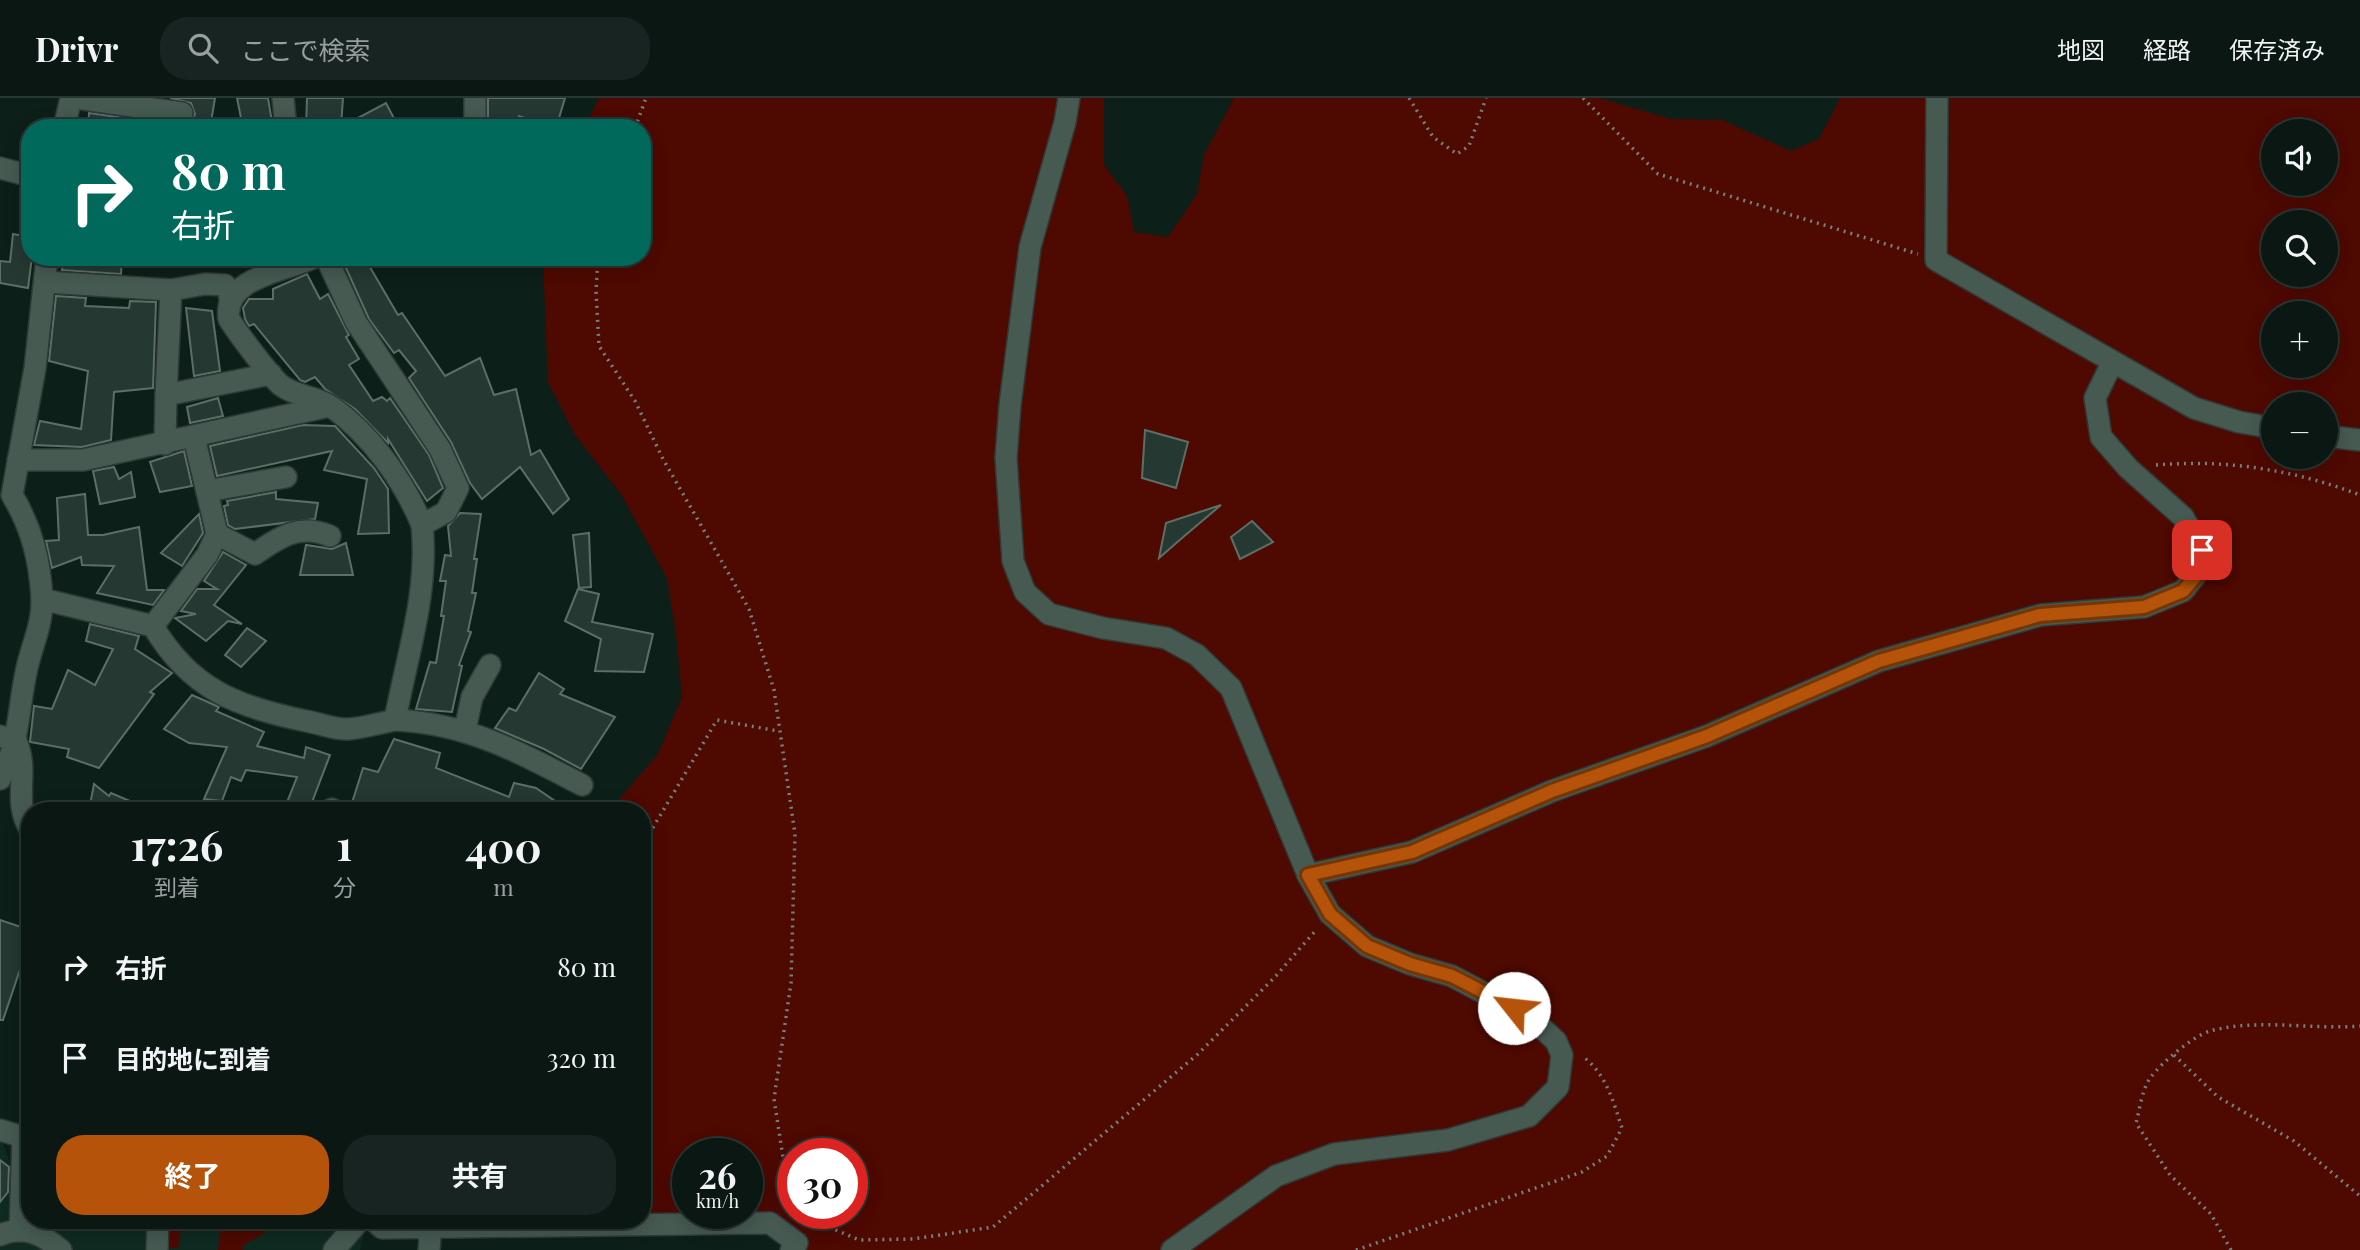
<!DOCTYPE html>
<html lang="ja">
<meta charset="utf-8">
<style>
:root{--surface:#0a1713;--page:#182421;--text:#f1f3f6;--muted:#999fa0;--line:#2a3633;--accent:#b45309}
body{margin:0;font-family:"Playfair Display","Noto Sans JP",serif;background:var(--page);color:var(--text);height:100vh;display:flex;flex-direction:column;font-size:26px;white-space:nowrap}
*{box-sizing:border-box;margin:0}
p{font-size:23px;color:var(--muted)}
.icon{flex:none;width:38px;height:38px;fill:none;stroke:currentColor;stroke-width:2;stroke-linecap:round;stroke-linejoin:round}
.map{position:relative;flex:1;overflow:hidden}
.drawer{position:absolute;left:21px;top:704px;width:630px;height:427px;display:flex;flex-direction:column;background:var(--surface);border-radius:28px;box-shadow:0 4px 18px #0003,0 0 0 2px var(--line)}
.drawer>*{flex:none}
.top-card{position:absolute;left:21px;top:21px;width:630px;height:147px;border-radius:28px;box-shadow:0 4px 18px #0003,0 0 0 2px var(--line);background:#00695c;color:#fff;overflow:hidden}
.tools{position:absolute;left:2261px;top:21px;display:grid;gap:14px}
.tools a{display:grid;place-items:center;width:77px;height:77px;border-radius:50%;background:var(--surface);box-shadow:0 4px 18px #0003,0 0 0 2px var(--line);font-size:35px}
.speed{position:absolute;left:672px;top:1040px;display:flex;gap:14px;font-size:35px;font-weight:700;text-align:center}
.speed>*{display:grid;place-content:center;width:91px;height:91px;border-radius:50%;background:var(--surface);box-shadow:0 4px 18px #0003,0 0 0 2px var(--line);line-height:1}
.speed small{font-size:18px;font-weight:400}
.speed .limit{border:10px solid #d22;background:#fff;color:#111}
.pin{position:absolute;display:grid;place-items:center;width:60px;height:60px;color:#fff;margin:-30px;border-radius:14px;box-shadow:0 4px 10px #0006}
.me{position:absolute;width:77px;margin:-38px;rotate:299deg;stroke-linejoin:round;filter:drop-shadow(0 0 5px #0008)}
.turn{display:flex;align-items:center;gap:24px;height:147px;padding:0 35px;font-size:32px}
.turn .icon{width:91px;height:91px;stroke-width:2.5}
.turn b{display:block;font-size:49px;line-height:60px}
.eta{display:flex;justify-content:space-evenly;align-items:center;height:119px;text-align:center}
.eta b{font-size:42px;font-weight:700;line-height:49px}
.cta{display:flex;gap:14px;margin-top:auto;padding:14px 35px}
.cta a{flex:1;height:80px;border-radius:28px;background:var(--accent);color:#fff;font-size:28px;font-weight:700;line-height:80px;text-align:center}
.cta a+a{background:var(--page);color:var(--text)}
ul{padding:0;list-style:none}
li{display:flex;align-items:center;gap:21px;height:91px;padding:0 35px}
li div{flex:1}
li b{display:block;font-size:26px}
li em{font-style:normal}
header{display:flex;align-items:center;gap:42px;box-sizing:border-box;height:98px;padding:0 35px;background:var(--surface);border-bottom:2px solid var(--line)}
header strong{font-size:33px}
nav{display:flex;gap:38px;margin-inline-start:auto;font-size:24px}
.search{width:490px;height:63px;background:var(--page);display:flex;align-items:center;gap:18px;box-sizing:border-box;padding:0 24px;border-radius:28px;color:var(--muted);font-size:26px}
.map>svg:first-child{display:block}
</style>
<header>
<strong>Drivr</strong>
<div class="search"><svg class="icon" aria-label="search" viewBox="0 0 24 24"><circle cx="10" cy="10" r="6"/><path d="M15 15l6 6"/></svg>ここで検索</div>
<nav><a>地図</a><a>経路</a><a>保存済み</a></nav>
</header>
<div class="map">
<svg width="2360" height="1152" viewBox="0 0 2360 1152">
<rect width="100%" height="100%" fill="#0d1f19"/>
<path fill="#0f2a21" d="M0 1037 30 1122H359L366 1129 360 1152H0Z"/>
<g fill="#4e0900" fill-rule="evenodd">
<path d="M599 0H1104V67L1127 98 1134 134 1168 139 1197 96 1204 57 1234 0H1599L1671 21 1722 22 1791 53 1819 41 1840 0H2360V1152H804L770 1125 642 1122V712H610L658 656 682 599 676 536 667 480 621 396 575 337 548 284 543 159H642V30H584ZM2273 33H2326V86H2273ZM2273 124H2326V177H2273ZM2273 215H2326V268H2273ZM2273 306H2326V359H2273ZM688 1055H747V1115H688ZM793 1055H852V1115H793Z"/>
<path d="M164 1122H191V1125L182 1128 178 1150H164Z"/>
<path d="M229 1122H279L273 1130 242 1148 243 1152H218L221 1127H228Z"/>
</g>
<g fill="#253831" stroke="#5b6f68" stroke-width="2">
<path d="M170 0H215L210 30H88L89 15 180 28 192 24 195 16 191 5Z"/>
<path d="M237 0H268L273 30H243Z"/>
<path d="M307 0H343L341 29 386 5 399 30H306Z"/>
<path d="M488 0H565L556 30 519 18 517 30H488Z"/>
<path d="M13 136 30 139V159H32L28 190 0 185V163L10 164Z"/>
<path d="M64 159H122L121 176 62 172Z"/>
<path d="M341 159H364L398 217 402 215 445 278 480 260 494 297 516 291 531 357 540 352 569 401 553 416 520 369 482 401 470 385 451 344 409 280 416 273 399 252 394 255 369 221Z"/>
<path d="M307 176 320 201 328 196 349 237 346 239 359 261 349 267 373 303 382 299 387 303 390 300 429 357 443 390 427 403 388 341V345L355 311 325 291 315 279 305 284 300 282 254 226 249 228 245 221 243 210 249 201H273V191Z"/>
<path d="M56 198 86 200 85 208 129 210 130 203 156 204 153 290 114 294 111 342 82 349 34 347 40 323 81 331 88 273 49 263Z"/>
<path d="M186 210 212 213 220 273 194 278Z"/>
<path d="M218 300 223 318 190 325 187 309Z"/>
<path d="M303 327 335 328 374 370 388 391 389 435 358 436 367 381 324 372 332 353 217 378 210 348Z"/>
<path d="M1145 332 1188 344 1176 390 1142 380Z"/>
<path d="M184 353 192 388 160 394 150 364Z"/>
<path d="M114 369 119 381 131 374 135 399 100 406 93 373Z"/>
<path d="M276 394V401L318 405 315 421 235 431 228 427 224 408 228 407 227 403Z"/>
<path d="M85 396 88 437H103L139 429 147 492H164L153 507 97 495 114 468 82 467 81 459 52 470 46 443 59 442 57 400Z"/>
<path d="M1221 407 1182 440 1159 460 1166 425Z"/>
<path d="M460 415 481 416 474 461H477L472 495H476L468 533 471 534 459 567 462 568 452 614 416 611 430 564 436 565 444 518H441L446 483H440L445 457 451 458 448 428Z"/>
<path d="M199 416 203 435 182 468 161 455Z"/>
<path d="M1252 423 1273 444 1240 461 1231 439Z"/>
<path d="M589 435 591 489 579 490 573 437Z"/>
<path d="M346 445 353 477H300L306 447 332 451Z"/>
<path d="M223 454 246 467 214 507 242 526 228 523 206 543 175 520 196 516 181 513 197 491H217L204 483Z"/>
<path d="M578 491 599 496 592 524 653 536 644 574 595 573 601 541 565 523Z"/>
<path d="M90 526 139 538 135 551 172 575 150 594 154 596 99 670 67 659 69 651 30 644 34 608 52 611 68 572 95 587 113 551 86 543Z"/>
<path d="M247 530 266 543 241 569 225 557Z"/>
<path d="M539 575 564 591 560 596 615 619 581 671 544 651 495 630 509 610 516 613Z"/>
<path d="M192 597 219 609 216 613 264 634 257 648 304 660 306 649 330 657 309 712H284L297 679 246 672 241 683 231 679 222 703 204 701 227 649 189 645 164 631Z"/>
<path d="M394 641 440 655 436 670 509 699 514 685 536 690 568 712H369L351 708 363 670 378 674Z"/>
<path d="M94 686 109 698 111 695 151 712H89Z"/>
<path d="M0 822 30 832V842L3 922H0Z"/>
<path d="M0 1062 9 1069 8 1094 0 1104Z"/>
</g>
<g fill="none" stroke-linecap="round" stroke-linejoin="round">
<defs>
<g id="minor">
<path d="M76 0 182 15"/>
<path d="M283 0 286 30"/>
<path d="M475 0V30"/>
<path d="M1069 0 1065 24 1030 149 1010 307 1006 360 1013 463 1025 494 1049 516 1103 530 1166 540 1197 557 1231 590 1308 777 1330 816 1367 848 1410 866 1452 878 1531 920 1556 943 1562 957 1558 989 1529 1018 1448 1042 1334 1056 1276 1078 1172 1152"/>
<path d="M1937 0 1936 162 2194 310 2239 324 2273 330"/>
<path d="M64 30 71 0"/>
<path d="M0 70 30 78"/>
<path d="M47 159 35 270 12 397C32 430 40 463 42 501L153 528C190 591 237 609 306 623 319 625 335 632 348 631 363 630 380 625 395 622 407 557 429 494 422 427L446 414 458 390 440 351 356 224 326 159"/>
<path d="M315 159C287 173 222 179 229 221 237 234 271 280 282 288 297 299 317 298 332 309 371 337 404 383 422 427"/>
<path d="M46 184 171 192"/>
<path d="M230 202 229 192 225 187 205 186 171 192 166 297 271 276"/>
<path d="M2326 338 2360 342"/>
<path d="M165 346 166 297"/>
<path d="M18 362H83L330 308"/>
<path d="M207 393 286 379"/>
<path d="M217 436 255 456C279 439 300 425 330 438"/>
<path d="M153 528 207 457 217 436 194 339"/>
<path d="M395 622C466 625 520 654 582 687"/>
<path d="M465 632 472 599 490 567"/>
<path d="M0 638 16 643C30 674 12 704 30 731"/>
<path d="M0 681C20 646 18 608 27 570 32 547 43 525 42 501"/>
<path d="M331 712 332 711"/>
<path d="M1308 777 1412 754 1552 693 1707 638 1879 563 2041 517 2144 509 2183 493 2195 478 2202 452 2183 419 2128 370 2101 339 2095 300 2112 265"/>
<path d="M0 1032 30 1041"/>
<path d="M373 1122 382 1130 770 1125 797 1145 791 1152"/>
<path d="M423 1129 430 1139 429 1152"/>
<path d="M20 1133 23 1039"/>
<path d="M0 1137C24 1127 42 1136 61 1152"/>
<path d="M157 1152 158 1122"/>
<path d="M334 1152 360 1122"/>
</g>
</defs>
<use href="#minor" stroke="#2f3935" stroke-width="24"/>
<g stroke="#73827d" stroke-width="3.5" stroke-dasharray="2 5" stroke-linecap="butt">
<path d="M1409 0 1433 39 1457 56 1469 48 1486 0"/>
<path d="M1583 0 1658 76 1918 156"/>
<path d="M635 30 646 0"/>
<path d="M598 159 596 193 599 248 635 303 663 361 749 511 774 592 795 736 791 885 774 1001 792 1117"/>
<path d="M2156 367C2226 361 2295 372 2360 397"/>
<path d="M642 748 717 622 778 633"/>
<path d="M2174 957 2218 999 2294 1043 2360 1098"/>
<path d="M797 1115 859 1142 913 1141 993 1129 1198 956 1275 879 1316 832"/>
<path d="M1356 1152 1582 1074 1607 1058 1622 1030C1613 1003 1606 975 1582 958"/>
<path d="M2231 1152 2211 1116 2170 1077 2136 1025C2140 1011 2142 990 2151 979 2161 965 2193 938 2210 933 2258 920 2311 932 2360 928"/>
</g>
<use href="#minor" stroke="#465a52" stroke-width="21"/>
</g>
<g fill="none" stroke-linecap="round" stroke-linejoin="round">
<defs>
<path id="route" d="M1514 910 1452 878 1410 866 1367 848 1330 816 1308 777 1412 754 1552 693 1707 638 1879 563 2040 517 2144 509 2183 493 2196 478 2202 452"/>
</defs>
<use href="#route" stroke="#753606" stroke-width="18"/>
<use href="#route" stroke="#b45309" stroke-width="12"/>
</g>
</svg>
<div class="tools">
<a><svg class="icon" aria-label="sound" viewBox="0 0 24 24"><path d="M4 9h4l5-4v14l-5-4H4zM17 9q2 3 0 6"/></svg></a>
<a><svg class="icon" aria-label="search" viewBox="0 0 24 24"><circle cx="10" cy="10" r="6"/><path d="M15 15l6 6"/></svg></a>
<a>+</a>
<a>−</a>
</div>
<div class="speed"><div>26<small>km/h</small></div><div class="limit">30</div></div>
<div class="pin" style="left:2202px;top:452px;background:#d93025"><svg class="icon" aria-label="arrive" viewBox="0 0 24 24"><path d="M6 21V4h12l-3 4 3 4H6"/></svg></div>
<svg class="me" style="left:1514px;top:910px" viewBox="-20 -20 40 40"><circle r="19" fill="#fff"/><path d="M0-13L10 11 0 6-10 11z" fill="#b45309"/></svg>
<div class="top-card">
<div class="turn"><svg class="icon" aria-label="right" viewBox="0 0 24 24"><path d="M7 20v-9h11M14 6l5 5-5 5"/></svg><div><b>80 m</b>右折</div></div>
</div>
<section class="drawer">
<div class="eta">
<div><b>17:26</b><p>到着</p></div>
<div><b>1</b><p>分</p></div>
<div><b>400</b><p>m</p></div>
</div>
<ul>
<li><svg class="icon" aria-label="right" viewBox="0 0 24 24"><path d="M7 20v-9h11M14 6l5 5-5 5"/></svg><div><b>右折</b></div><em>80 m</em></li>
<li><svg class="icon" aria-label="arrive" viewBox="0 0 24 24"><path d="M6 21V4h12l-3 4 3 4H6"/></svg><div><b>目的地に到着</b></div><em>320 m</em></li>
</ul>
<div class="cta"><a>終了</a><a>共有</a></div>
</section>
</div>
